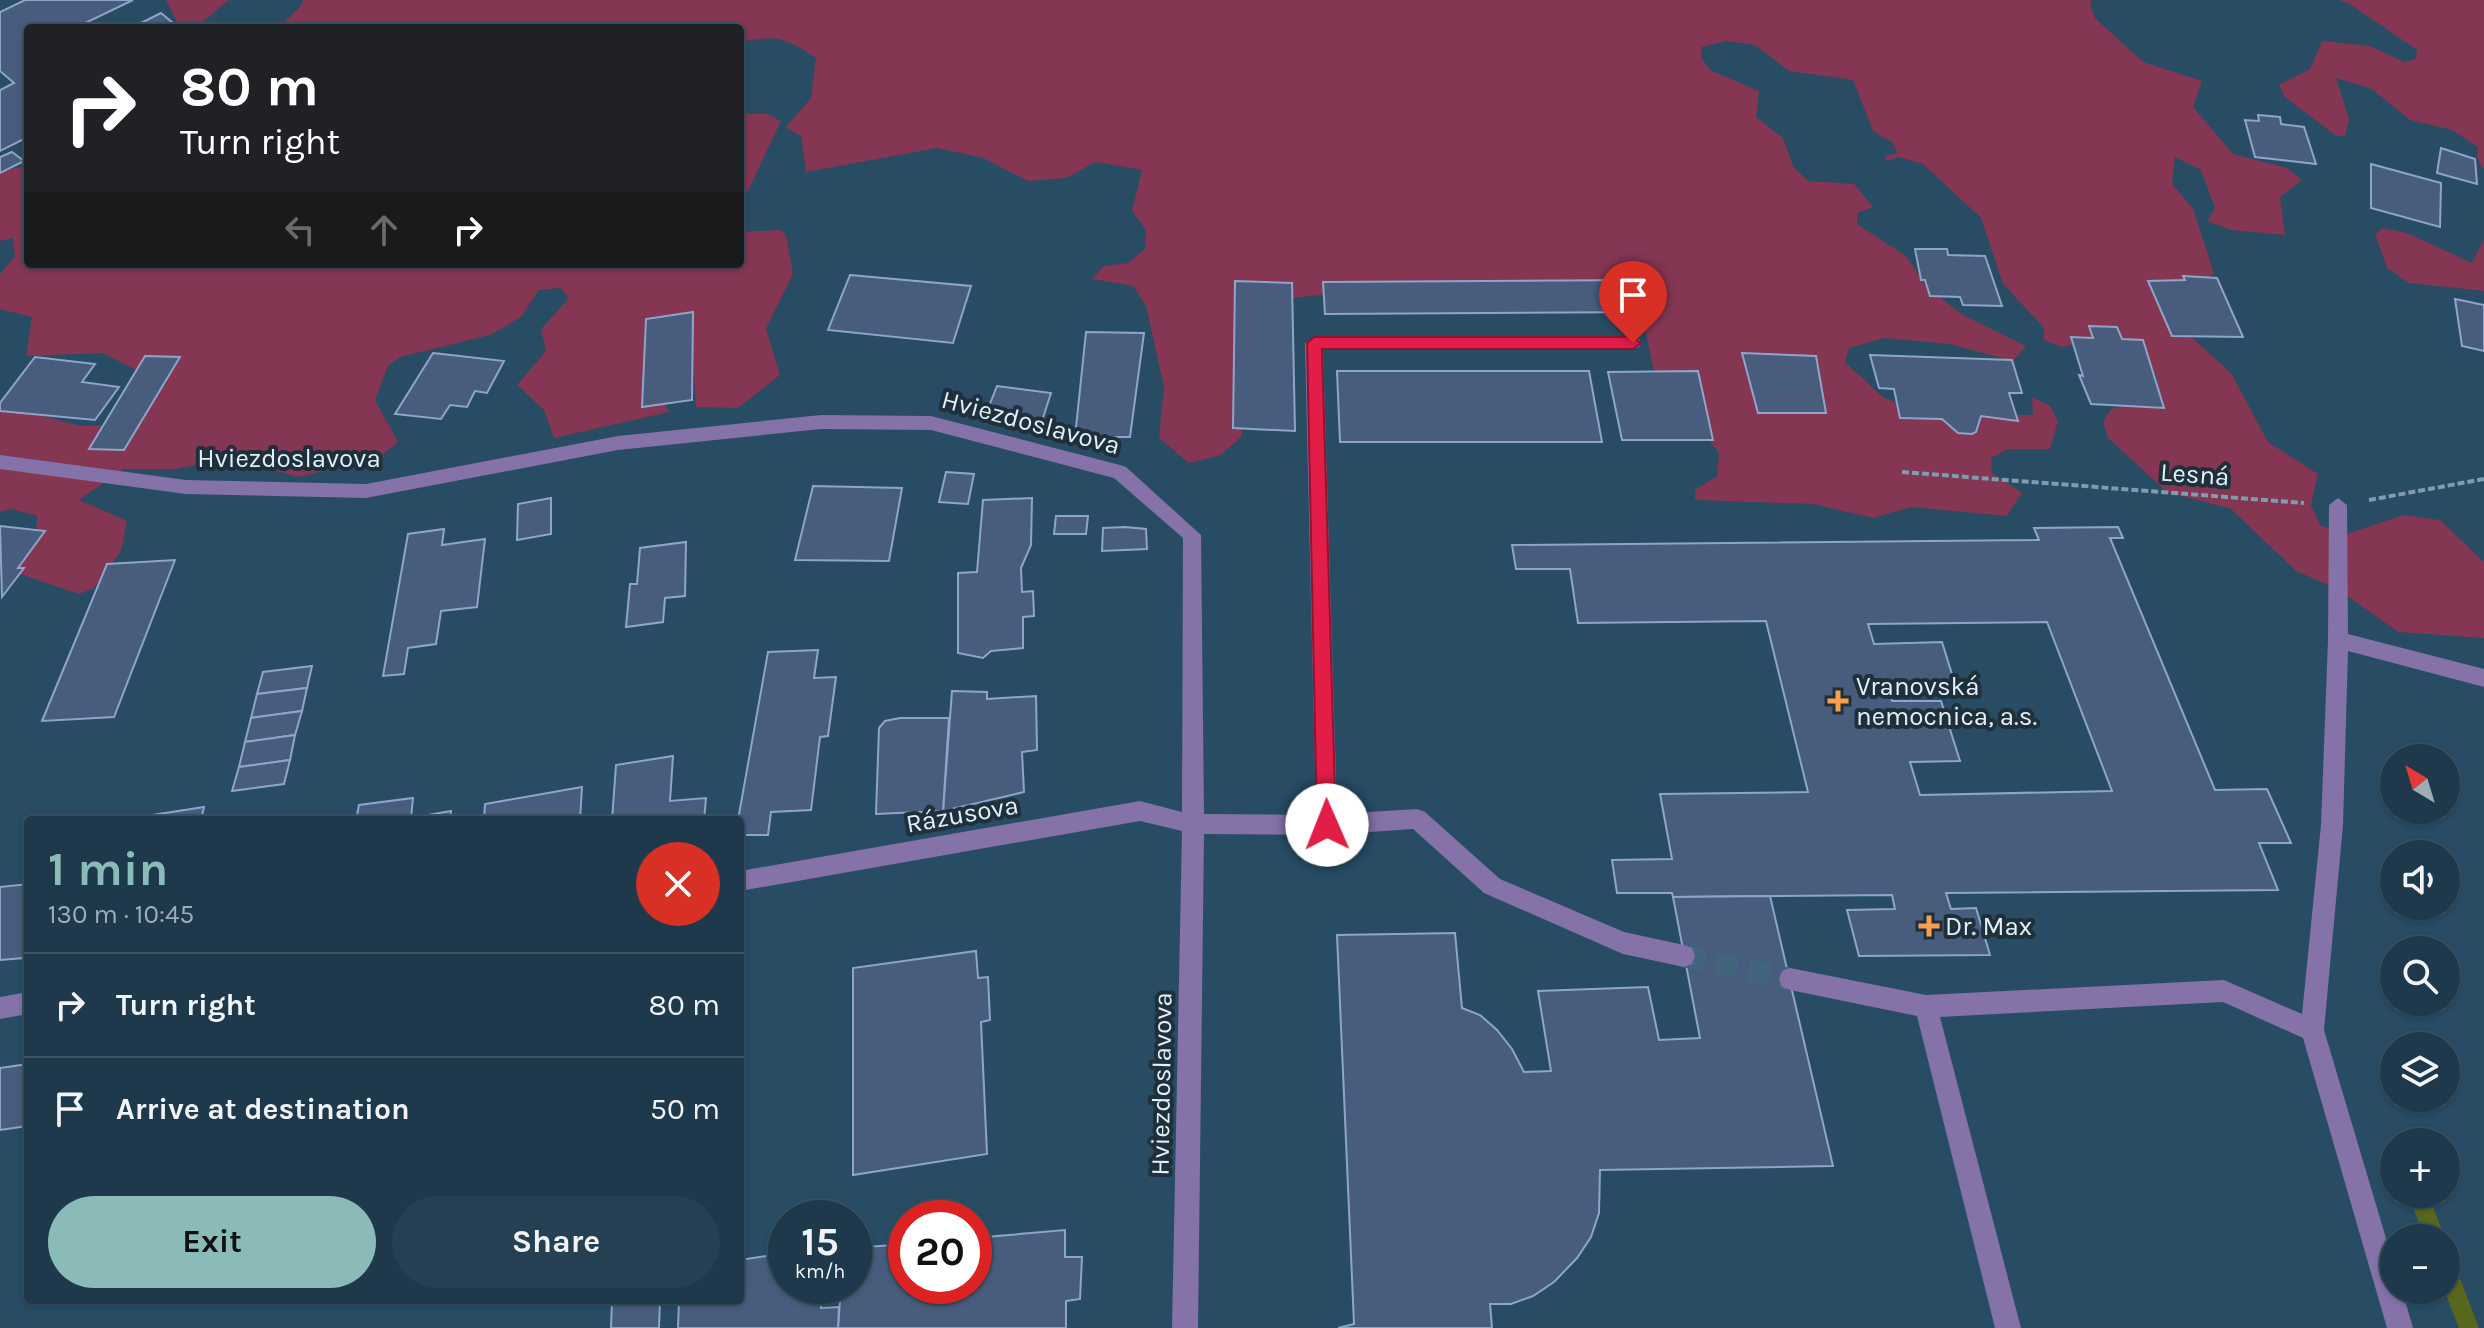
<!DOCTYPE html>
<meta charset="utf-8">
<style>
:root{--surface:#1d394b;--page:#254052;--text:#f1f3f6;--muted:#a0acb5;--line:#3b5363;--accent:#8bbbb9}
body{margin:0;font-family:Karla,sans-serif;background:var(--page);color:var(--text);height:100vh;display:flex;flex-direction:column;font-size:30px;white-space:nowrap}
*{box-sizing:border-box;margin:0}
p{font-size:26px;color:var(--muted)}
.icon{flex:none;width:44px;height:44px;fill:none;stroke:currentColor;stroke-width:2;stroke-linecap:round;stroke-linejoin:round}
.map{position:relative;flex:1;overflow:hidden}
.panel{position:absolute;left:24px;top:816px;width:720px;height:488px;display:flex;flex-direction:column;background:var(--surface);border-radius:8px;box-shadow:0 2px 6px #0004,0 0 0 2px var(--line)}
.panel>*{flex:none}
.guide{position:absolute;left:24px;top:24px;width:720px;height:244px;border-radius:8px;box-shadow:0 2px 6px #0004,0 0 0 2px var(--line);background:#202124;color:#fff;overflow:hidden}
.needle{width:52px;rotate:322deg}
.controls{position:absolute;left:2380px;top:744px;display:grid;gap:16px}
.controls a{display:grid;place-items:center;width:80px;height:80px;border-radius:50%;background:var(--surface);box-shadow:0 2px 6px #0004,0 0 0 2px var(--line);font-size:40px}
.speed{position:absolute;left:768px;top:1200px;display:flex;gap:16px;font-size:40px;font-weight:700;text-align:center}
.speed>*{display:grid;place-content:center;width:104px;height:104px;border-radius:50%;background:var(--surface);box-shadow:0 2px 6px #0004,0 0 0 2px var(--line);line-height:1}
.speed small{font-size:20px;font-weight:400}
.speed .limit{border:12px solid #d22;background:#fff;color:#111}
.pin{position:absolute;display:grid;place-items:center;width:68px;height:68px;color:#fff;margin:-82px -34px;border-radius:50% 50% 50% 0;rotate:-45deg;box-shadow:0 0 8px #0007}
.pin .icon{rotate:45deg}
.me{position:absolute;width:88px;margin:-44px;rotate:359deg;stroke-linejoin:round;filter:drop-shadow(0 0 6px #0008)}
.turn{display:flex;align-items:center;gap:28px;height:168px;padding:0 24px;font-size:36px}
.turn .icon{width:104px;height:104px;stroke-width:2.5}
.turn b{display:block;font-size:56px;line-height:68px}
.lanes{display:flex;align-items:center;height:76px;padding:0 24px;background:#0003;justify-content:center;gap:40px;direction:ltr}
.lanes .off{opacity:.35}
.round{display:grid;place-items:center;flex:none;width:84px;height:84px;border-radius:42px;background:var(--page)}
.overview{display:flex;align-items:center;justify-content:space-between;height:136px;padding:0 24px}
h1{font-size:48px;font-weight:700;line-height:60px;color:var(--accent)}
.cta{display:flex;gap:16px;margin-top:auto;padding:16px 24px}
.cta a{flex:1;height:92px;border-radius:48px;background:var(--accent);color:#111;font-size:32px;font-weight:700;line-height:92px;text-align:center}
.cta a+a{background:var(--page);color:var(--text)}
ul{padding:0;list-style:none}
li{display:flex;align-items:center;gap:24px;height:104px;padding:0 24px;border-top:2px solid var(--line)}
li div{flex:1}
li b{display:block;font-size:30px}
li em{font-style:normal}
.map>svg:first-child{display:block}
</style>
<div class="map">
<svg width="2484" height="1328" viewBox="0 0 2484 1328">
<rect width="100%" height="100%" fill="#274c64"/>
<g fill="#843653">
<path d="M166 0H229L202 22H177Z"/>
<path d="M303 0H2092L2090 4 2095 18 2143 62 2202 81 2193 107 2233 154 2287 168 2302 180 2280 197 2285 235 2231 230 2207 221 2215 208 2201 170 2175 157 2172 184 2193 209 2214 273 2168 316 2231 373 2268 442 2318 474 2311 505 2320 525 2344 535 2403 515 2440 520 2484 562V638L2398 632 2338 589 2296 571 2231 509 2167 492 2108 438 2103 422 2111 409 2159 399 2157 377 2131 343 2104 337 2062 347 2044 340V328L2003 284 1981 218 1923 164 1899 157 1886 161 1885 156 1897 153 1893 143 1873 131 1853 80 1789 71 1755 45 1726 41 1702 47 1701 58 1712 71 1759 91 1756 117 1783 138 1794 168 1809 181 1854 184 1873 207 1857 213V224L1906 256 1927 287 1963 315 2026 346 2013 361 1949 344 1885 338 1849 348 1845 362 1884 398 1927 414 2033 415 2032 397 2050 406 2058 421 2050 449H2008L1991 458 1992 473 2022 493 2007 516 1911 507 1873 518 1813 504 1695 500V490L1717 476 1719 453 1654 372 1642 314 1622 299 1358 291 1257 302 1240 319 1242 436 1221 455 1189 463 1159 438 1164 387 1146 306 1133 286 1092 279 1104 266 1128 263 1145 249 1146 230 1132 211 1142 170 1096 162 1066 178 1028 181 983 158 937 148 806 172 801 136 786 127 811 98 816 58C786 38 777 35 740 42V28H278L300 7Z"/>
<path d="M2339 0H2484V169L2477 159 2478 147 2452 130 2410 120 2372 89 2336 78 2349 119 2345 136H2336L2285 97 2279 85 2310 69 2322 41 2370 46 2404 62 2416 59 2417 50 2348 3Z"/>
<path d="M740 114H767L781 121 748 191 740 196Z"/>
<path d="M28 165V264H740V232L780 230 786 235 793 274 766 329 780 375 738 408 696 407 692 348 645 369 669 412 554 438 544 410 517 385 546 351 541 329 569 298 560 288 539 290 521 317 490 335 400 357 388 366 375 400 398 442 378 458 299 477 226 458 176 469H123L79 500 127 521 121 551 94 588 79 594 11 571 36 546 37 516 11 509 0 512V404L80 426 131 424 160 391 157 381 103 353 26 356 32 317 0 309V274L15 256 13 238 0 241V172Z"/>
<path d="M2383 228 2407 233 2472 263 2484 239V291L2409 283 2387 268 2375 234Z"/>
</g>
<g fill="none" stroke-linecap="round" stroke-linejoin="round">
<g fill="#59671c" fill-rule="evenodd">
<path d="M2408 1194H2428L2445 1238H2425Z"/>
<path d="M2446 1257 2453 1260 2479 1328H2459L2444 1290Z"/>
</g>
</g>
<g fill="#485c7d" stroke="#8ea5c9" stroke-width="2" fill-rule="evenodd">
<path d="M25 0H133L75 28 66 25 60 28H28V128L25 129 28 137 0 151V90L14 83 0 71V12Z"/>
<path d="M161 13 179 28H131Z"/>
<path d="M2258 115 2280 117 2281 124 2304 127 2316 164 2255 157 2245 120 2259 121Z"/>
<path d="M2441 148 2475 159 2477 184 2437 173Z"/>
<path d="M12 152 24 161 0 173V157Z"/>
<path d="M2371 164 2441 183 2440 227 2371 208Z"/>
<path d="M1915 249H1947L1948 255 1985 256 2002 306 1963 305 1960 297 1930 296 1925 280H1921Z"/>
<path d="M850 275 971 286 953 343 828 330Z"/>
<path d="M2183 276 2217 278 2243 337 2172 336 2148 281 2185 280Z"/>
<path d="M1641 280 1649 312 1325 314 1323 282Z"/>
<path d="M1235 281 1292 283 1295 431 1233 428Z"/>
<path d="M2455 299 2484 305V351L2462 346Z"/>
<path d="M693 312 692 400 642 407 646 319Z"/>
<path d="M2089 326 2117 327 2122 339 2143 340 2164 408 2091 404 2079 375 2083 376 2071 337 2093 338Z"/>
<path d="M1086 332 1144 333 1130 437H1075Z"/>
<path d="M433 353 504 361 487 393 475 391 467 407 450 405 441 419 395 414Z"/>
<path d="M1742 353 1816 356 1826 413H1758Z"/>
<path d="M1870 355 2012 360 2022 393H2009L2018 421 1981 416 1976 432 1972 434 1958 433 1942 419 1900 418 1894 389 1879 388Z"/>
<path d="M145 356 180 357 124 450 89 449Z"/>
<path d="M35 357 95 364 82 382 119 387 95 420 0 411V403Z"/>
<path d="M1337 371H1589L1602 442H1340Z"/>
<path d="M1698 371 1713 440H1622L1608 372Z"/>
<path d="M997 386 1051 393 1042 421 986 414Z"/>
<path d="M946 472 974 474 968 504 939 502Z"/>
<path d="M813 486 902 488 889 561 795 560Z"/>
<path d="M551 498V534L517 540 518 504Z"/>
<path d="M1032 498 1031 545 1021 568 1022 592 1033 591 1034 616 1023 617V648L991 651 983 658 958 653V573L977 572 983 500Z"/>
<path d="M1056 516H1088L1086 534H1054Z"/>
<path d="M0 526 45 531 18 568H24L2 597Z"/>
<path d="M1125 527 1146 529 1147 549 1102 551 1103 528Z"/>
<path d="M2118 527 2123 538H2110L2215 790 2267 789 2291 843H2259L2278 890 1946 893 1951 909 1976 908 1990 955 1859 956 1847 910 1895 909 1892 895 1673 897 1672 893H1617L1612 860 1672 859 1660 794 1808 792 1766 621 1578 623 1570 569H1516L1512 545 2039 540 2034 528ZM2047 622 2112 791 1920 795 1910 762 1960 761 1941 701H1892L1887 685 1955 684 1942 642 1874 644 1868 624Z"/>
<path d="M444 529 442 545 485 539 477 607 441 611 436 644 408 648 404 674 383 676 408 534Z"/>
<path d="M686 542 685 596 665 598 663 622 626 627 630 584H637L640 548Z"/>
<path d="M175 560 114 717 42 721 107 564Z"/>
<path d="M818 650 814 678 836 677 828 736 820 737 811 810 771 812 768 835H740L738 820 768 652Z"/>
<path d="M312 666 307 688 257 694 263 672Z"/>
<path d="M307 688 302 711 251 718 257 694Z"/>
<path d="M952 691 987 692V699L1036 696 1037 750 1022 752 1024 792 943 811Z"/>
<path d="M302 711 295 735 245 742 251 718Z"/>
<path d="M900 718H949L943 811 876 814 879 728 885 721Z"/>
<path d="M295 735 290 760 239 767 245 742Z"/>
<path d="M673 756 670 801 706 798 704 820H612L616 765Z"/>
<path d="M290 760 284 784 232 791 239 767Z"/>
<path d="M582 787 580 820H484L485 804Z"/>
<path d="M413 798 411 818 451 811 450 820H356L359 805Z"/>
<path d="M204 807 201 820H120Z"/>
<path d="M28 884V945L24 958 0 960V887Z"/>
<path d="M1770 896 1833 1166 1600 1170 1599 1213 1591 1237 1577 1258 1554 1282 1533 1296 1511 1304H1490L1492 1328H1338L1354 1324 1337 935 1455 933 1462 1008 1480 1015 1497 1030 1512 1049 1524 1072 1551 1071 1538 991 1648 987 1659 1040 1700 1038 1673 897Z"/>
<path d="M976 951 978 978 988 977 990 1020 981 1022 987 1154 853 1175V968Z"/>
<path d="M28 1064V1126L0 1130V1068Z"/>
<path d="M1065 1230V1257H1082L1080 1299 1066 1301V1328H838L841 1286H854V1248L906 1244V1286H974V1238Z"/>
<path d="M786 1253V1286H821V1308L839 1307 838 1328H678L679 1300H740V1260Z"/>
<path d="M612 1300H660L659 1328H611Z"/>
</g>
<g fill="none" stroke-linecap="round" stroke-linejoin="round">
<path stroke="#43657b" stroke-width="22" stroke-dasharray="22 11" stroke-linecap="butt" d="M1684 956 1790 979"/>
<g stroke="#819cae" stroke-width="4" stroke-dasharray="7 3" stroke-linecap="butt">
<path d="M1902 472 2304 503"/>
<path d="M2369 500 2484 479"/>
</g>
<g fill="#8472a8" fill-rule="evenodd">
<path d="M1314 337 1639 339 1642 343 1639 347 1633 349H1323L1337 814 1417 809 1425 812 1500 879 1624 932 1684 945 1692 948 1695 956 1692 964 1684 967 1623 954 1484 893 1413 829 1327 835 1204 834 1198 1328H1172L1182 831 1140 821 740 891V871L1140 801 1182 812 1183 538 1114 478 931 430 821 429 618 450 366 498 186 494 0 469V455L186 480 366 484 618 436 821 415 931 416 1120 465 1126 467 1201 535 1204 814 1316 815 1305 343Z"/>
<path d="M2338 498 2347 505 2348 634 2484 669V687L2348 651 2343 825 2324 1030 2394 1265V1290H2402L2413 1328H2387L2303 1038 2223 1002 1940 1017 2021 1328H1995L1917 1016 1790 990 1782 987 1779 979 1782 971 1790 968 1926 995 2224 980 2302 1014 2321 825 2328 640 2329 505Z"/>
<path d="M28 992V1014L0 1019V997Z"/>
</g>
</g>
<path fill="#e11d48" stroke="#92132f" stroke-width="2" d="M1314 337H1633L1641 343 1633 349H1322L1336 825 1333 831 1327 834 1320 831 1317 825 1307 343Z"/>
<g fill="#fa9f4f" stroke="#20303b" stroke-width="3">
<path d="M1834 689h8v8h8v8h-8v8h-8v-8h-8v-8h8z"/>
<path d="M1925 914h8v8h8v8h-8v8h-8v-8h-8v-8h8z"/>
</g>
<g text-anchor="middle" stroke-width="8" stroke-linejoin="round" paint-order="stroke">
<g font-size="26" fill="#e0f0fc" stroke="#20303b">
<text transform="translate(1031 422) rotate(15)" y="9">Hviezdoslavova</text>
<text x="289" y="467">Hviezdoslavova</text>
<text transform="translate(2195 474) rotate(4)" y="9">Lesná</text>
<text transform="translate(962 814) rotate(-10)" y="9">Rázusova</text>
<text transform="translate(1161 1084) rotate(-89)" y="9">Hviezdoslavova</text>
</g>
<g font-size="26" fill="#e0f0fc" stroke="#20303b" text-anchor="start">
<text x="1856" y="695">Vranovská<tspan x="1856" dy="30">nemocnica, a.s.</tspan></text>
<text x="1945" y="935">Dr. Max</text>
</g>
</g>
</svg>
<div class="controls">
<a><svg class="needle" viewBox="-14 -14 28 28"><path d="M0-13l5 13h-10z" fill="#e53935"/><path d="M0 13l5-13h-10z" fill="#a0acb5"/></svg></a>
<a><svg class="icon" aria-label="sound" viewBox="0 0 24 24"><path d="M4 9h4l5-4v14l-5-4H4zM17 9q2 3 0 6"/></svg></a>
<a><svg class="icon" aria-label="search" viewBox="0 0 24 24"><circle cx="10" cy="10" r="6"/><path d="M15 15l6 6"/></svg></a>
<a><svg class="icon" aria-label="layers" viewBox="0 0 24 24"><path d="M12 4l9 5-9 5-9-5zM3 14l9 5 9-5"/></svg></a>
<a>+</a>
<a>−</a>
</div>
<div class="speed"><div>15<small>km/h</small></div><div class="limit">20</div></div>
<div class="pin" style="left:1633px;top:343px;background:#d93025"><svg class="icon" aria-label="arrive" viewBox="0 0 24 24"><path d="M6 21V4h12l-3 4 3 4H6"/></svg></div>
<svg class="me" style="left:1327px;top:825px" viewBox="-20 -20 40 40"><circle r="19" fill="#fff"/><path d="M0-13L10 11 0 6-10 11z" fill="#e11d48"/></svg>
<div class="guide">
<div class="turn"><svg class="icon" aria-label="right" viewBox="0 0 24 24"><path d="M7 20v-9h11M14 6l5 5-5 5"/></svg><div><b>80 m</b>Turn right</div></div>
<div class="lanes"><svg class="icon off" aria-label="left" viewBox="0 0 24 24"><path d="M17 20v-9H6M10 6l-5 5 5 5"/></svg><svg class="icon off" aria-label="ahead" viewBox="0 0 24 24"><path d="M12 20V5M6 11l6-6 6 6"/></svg><svg class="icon" aria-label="right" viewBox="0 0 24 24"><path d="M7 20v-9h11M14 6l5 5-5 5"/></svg></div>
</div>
<section class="panel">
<div class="overview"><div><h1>1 min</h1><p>130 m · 10:45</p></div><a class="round" style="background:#d93025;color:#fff"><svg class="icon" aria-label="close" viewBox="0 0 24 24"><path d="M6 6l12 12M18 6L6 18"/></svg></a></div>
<ul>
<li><svg class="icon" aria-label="right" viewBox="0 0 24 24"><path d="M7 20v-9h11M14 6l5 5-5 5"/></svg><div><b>Turn right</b></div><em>80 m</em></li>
<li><svg class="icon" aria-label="arrive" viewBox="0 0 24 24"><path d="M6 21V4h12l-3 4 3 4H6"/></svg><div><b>Arrive at destination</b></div><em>50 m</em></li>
</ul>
<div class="cta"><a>Exit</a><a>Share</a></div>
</section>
</div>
